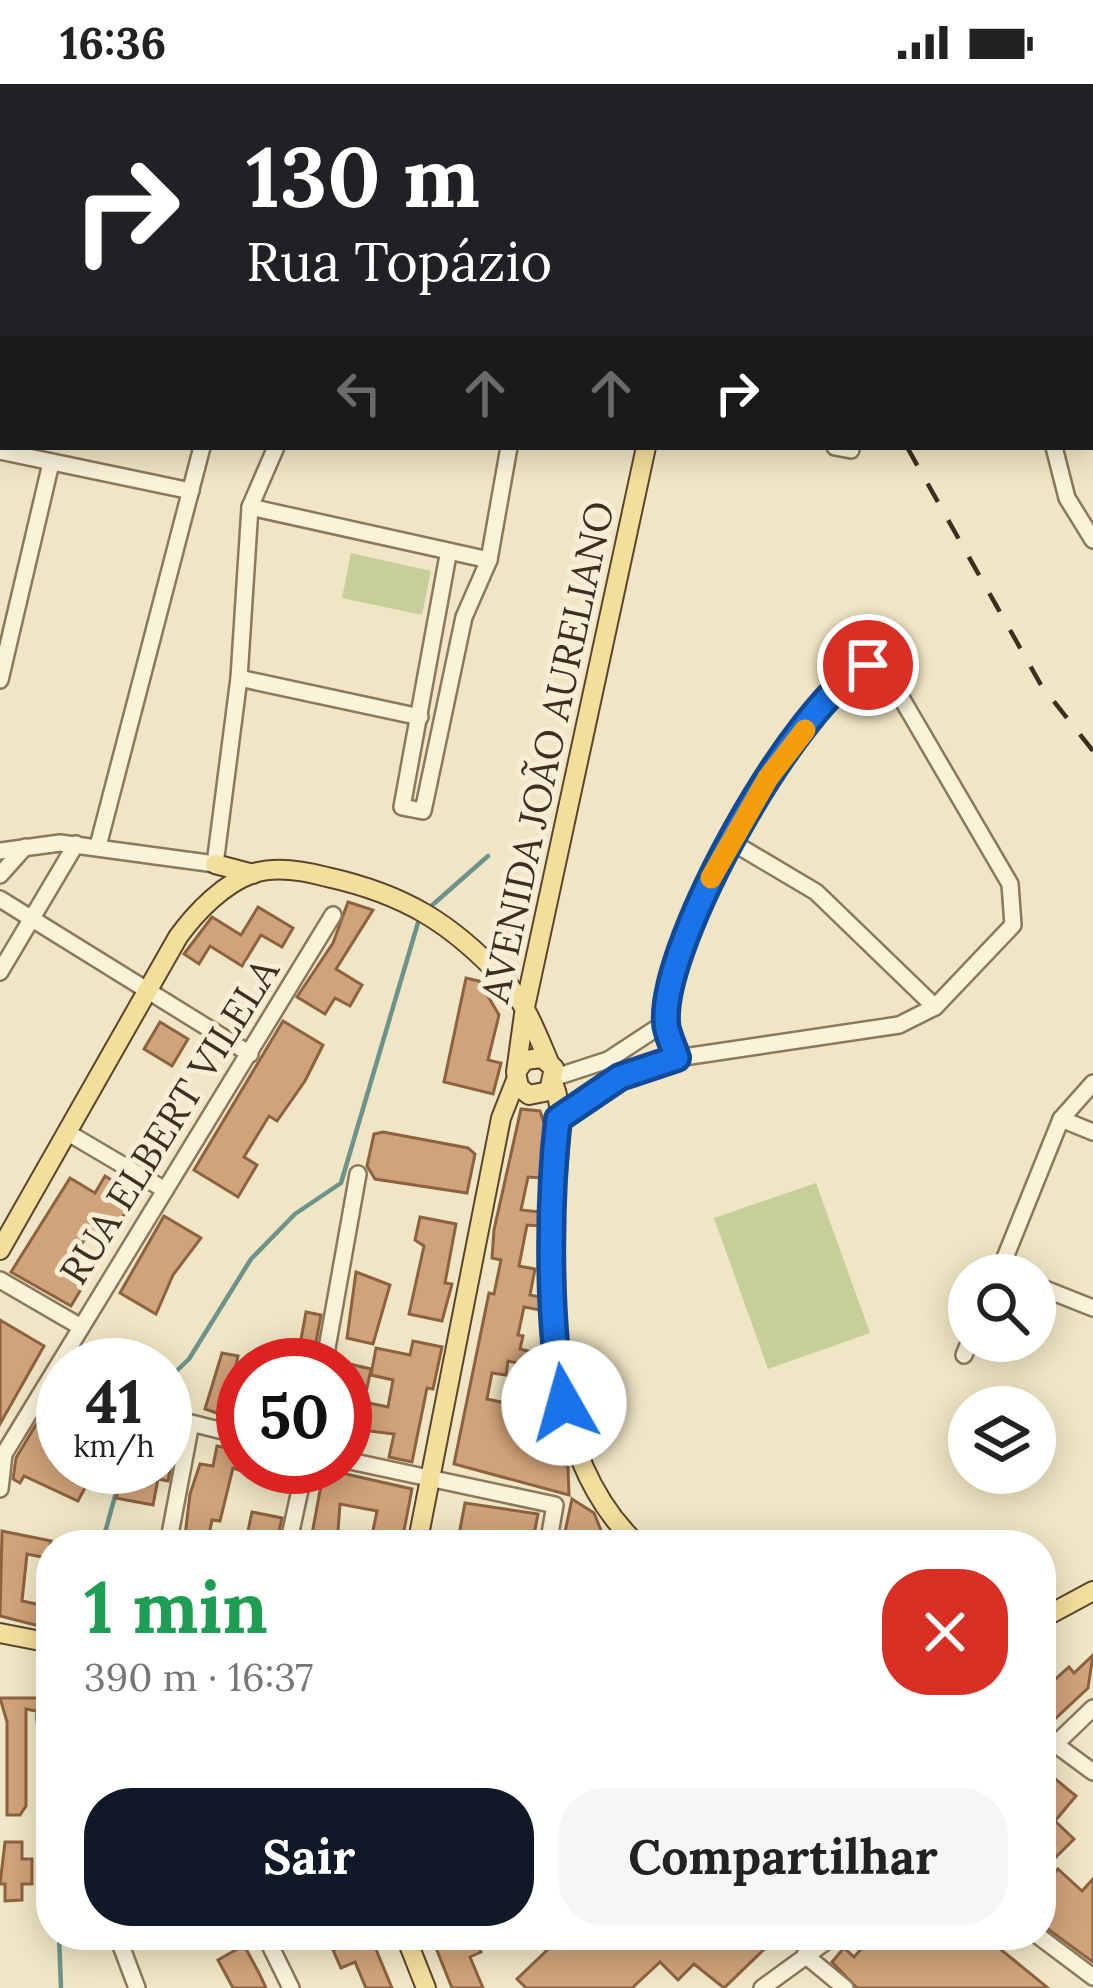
<!DOCTYPE html>
<html lang="pt">
<meta charset="utf-8">
<style>
:root{--surface:#fff;--page:#f6f6f6;--text:#222;--muted:#767676;--accent:#111827}
body{margin:0;font-family:Lora,serif;background:var(--page);color:var(--text);height:100vh;display:flex;flex-direction:column;font-size:45px;white-space:nowrap}
*{box-sizing:border-box;margin:0}
p{font-size:39px;color:var(--muted)}
.icon{flex:none;width:66px;height:66px;fill:none;stroke:currentColor;stroke-width:2;stroke-linecap:round;stroke-linejoin:round}
.map{position:relative;flex:1;overflow:hidden}
.panel{position:absolute;left:36px;top:1446px;width:1020px;height:420px;display:flex;flex-direction:column;background:var(--surface);border-radius:48px;box-shadow:0 6px 30px #0003}
.panel>*{flex:none}
.banner{position:absolute;left:0px;top:0px;width:1095px;height:366px;box-shadow:0 6px 30px #0003;background:#202124;color:#fff;overflow:hidden}
.tools{position:absolute;left:948px;top:1170px;display:grid;gap:24px}
.tools a{display:grid;place-items:center;width:108px;height:108px;border-radius:50%;background:var(--surface);box-shadow:0 6px 30px #0003;font-size:60px}
.speed{position:absolute;left:36px;top:1254px;display:flex;gap:24px;font-size:60px;font-weight:700;text-align:center}
.speed>*{display:grid;place-content:center;width:156px;height:156px;border-radius:50%;background:var(--surface);box-shadow:0 6px 30px #0003;line-height:1}
.speed small{font-size:30px;font-weight:400}
.speed .limit{border:18px solid #d22;background:#fff;color:#111}
.pin{position:absolute;display:grid;place-items:center;width:102px;height:102px;color:#fff;margin:-51px;border:6px solid #fff;border-radius:50%;box-shadow:0 3px 12px #0007}
.me{position:absolute;width:132px;margin:-66px;rotate:353deg;stroke-linejoin:round;filter:drop-shadow(0 0 9px #0008)}
.turn{display:flex;align-items:center;gap:42px;height:252px;padding:0 48px;font-size:54px}
.turn .icon{width:156px;height:156px;stroke-width:2.5}
.turn b{display:block;font-size:84px;line-height:102px}
.lanes{display:flex;align-items:center;height:114px;padding:0 48px;background:#0003;justify-content:center;gap:60px;direction:ltr}
.lanes .off{opacity:.35}
.round{display:grid;place-items:center;flex:none;width:126px;height:126px;border-radius:48px;background:var(--page)}
.headline{display:flex;align-items:center;justify-content:space-between;height:204px;padding:0 48px}
h1{font-size:72px;font-weight:700;line-height:90px;color:#1e9e55}
.cta{display:flex;gap:24px;margin-top:auto;padding:24px 48px}
.cta a{flex:1;height:138px;border-radius:48px;background:var(--accent);color:#fff;font-size:48px;font-weight:700;line-height:138px;text-align:center}
.cta a+a{background:var(--page);color:var(--text)}
.status{display:flex;justify-content:space-between;align-items:center;height:84px;padding:0 60px;background:var(--surface);direction:ltr}
.status svg{height:33px;fill:currentColor}
.map>svg:first-child{display:block}
</style>
<div class="status"><b>16:36</b><svg viewBox="0 0 49 12"><path d="M0 12V9h3v3zM5 12V6h3v6zM10 12V3h3v9zM15 12V0h3v12zM26 1h20v11H26zM47 4h2v5h-2z"/></svg></div>
<div class="map">
<svg width="1093" height="1904" viewBox="0 0 1093 1904">
<rect width="100%" height="100%" fill="#f0e6c5"/>
<g fill="#c5cf98">
<path d="M351 469 431 487 422 531 342 514Z"/>
<path d="M816 1099 870 1249 768 1285 714 1134Z"/>
</g>
<g fill="none" stroke-linecap="round" stroke-linejoin="round">
<g stroke="#6d938b" stroke-width="4.5">
<path d="M429 824 488 772"/>
<path d="M165 1298 189 1275 251 1175 295 1130 341 1099 420 832"/>
<path d="M97 1461 106 1445 123 1383"/>
<path d="M51 1570 37 1632 51 1746"/>
<path d="M59 1851 61 1904"/>
</g>
</g>
<g fill="#d0a37a" stroke="#8d623f" stroke-width="3">
<path d="M348 818 373 826 336 885 362 901 350 922 335 914 325 930 297 913 333 859Z"/>
<path d="M258 823 293 844 282 863 261 851 242 882 210 862 199 880 184 870 212 833 241 851Z"/>
<path d="M466 894 479 897 499 931 488 976 501 979 493 1010 444 998Z"/>
<path d="M283 937 323 961 305 997 277 1037 269 1032 244 1073 257 1081 238 1113 194 1086Z"/>
<path d="M160 938 188 955 172 982 144 965Z"/>
<path d="M521 1025 540 1027 546 1045 543 1094 528 1093 521 1126 541 1128 540 1142 527 1141 519 1182 535 1185 530 1211 540 1213V1226L524 1223 518 1251 523 1252 520 1265 528 1267 525 1281 508 1277 506 1291 492 1289 487 1315 553 1329V1374L568 1383 569 1411 454 1380 489 1209 494 1210 501 1176 492 1174 494 1146Z"/>
<path d="M383 1048 468 1064 475 1070 467 1109 375 1095 367 1082 374 1050Z"/>
<path d="M105 1092 136 1111 105 1162 87 1151 72 1176 92 1187 71 1222 11 1188 70 1094 95 1109Z"/>
<path d="M164 1132 201 1154 173 1191 156 1230 120 1209Z"/>
<path d="M420 1133 456 1140 445 1199 452 1200 442 1237 409 1230 424 1162 415 1156Z"/>
<path d="M356 1188 390 1201 373 1260 347 1254Z"/>
<path d="M306 1228 321 1231 312 1280 297 1277Z"/>
<path d="M0 1236 44 1262 0 1340Z"/>
<path d="M413 1257 442 1263 433 1305 427 1304 412 1378 389 1373 394 1350 345 1344V1279L371 1285 364 1318 388 1323 393 1296 371 1291 376 1264 410 1271Z"/>
<path d="M222 1269 238 1272 231 1304 243 1306V1338L205 1325Z"/>
<path d="M63 1309V1383H96L78 1417 24 1392 20 1399 13 1395 16 1374 44 1327 50 1331Z"/>
<path d="M165 1328 182 1331 168 1397 158 1395 153 1421 116 1414 125 1383H165Z"/>
<path d="M217 1362 243 1367 239 1386 233 1384 220 1437 212 1436 207 1461H184L190 1410 200 1380 213 1382Z"/>
<path d="M324 1385 412 1405 402 1457 370 1461 377 1427 340 1420 337 1461H310Z"/>
<path d="M572 1415 594 1429 607 1461H591L592 1454 565 1448Z"/>
<path d="M465 1419 538 1430 533 1456 457 1461Z"/>
<path d="M252 1428 282 1434 277 1457 245 1461Z"/>
<path d="M2 1447 51 1457 47 1474 27 1470 22 1517 51 1523V1545L0 1532Z"/>
<path d="M1093 1571 1088 1604 1041 1648V1608L1069 1583 1074 1589Z"/>
<path d="M0 1614H51V1630L26 1625V1722L20 1731H7V1638Z"/>
<path d="M1053 1693 1076 1712 1055 1737 1074 1755 1056 1773 1041 1759V1707Z"/>
<path d="M5 1758H22V1775H32V1800H22V1816L5 1817V1800H0Z"/>
<path d="M1058 1785 1082 1807 1093 1795V1878L1041 1840V1804Z"/>
<path d="M336 1851H370L392 1904H366L355 1878 341 1884 333 1866 341 1863Z"/>
<path d="M439 1851H474L481 1868 470 1873 483 1904H452L432 1854Z"/>
<path d="M563 1851H779L724 1904 694 1880 678 1896 660 1878 632 1904H526L517 1895Z"/>
<path d="M874 1851H929L938 1859 944 1851H983L1048 1904H857L832 1878 844 1864 854 1873Z"/>
<path d="M244 1861 260 1891 266 1904H233L218 1876Z"/>
</g>
<g fill="none" stroke-linecap="round" stroke-linejoin="round">
<defs>
<g id="minor">
<path d="M291 0V3"/>
<path d="M77 3V0"/>
<path d="M445 3V0"/>
<path d="M564 3V0"/>
<path d="M910 3 911 0"/>
<path d="M1061 3 1062 0"/>
<path d="M0 33 3 34"/>
<path d="M0 90 3 91"/>
<path d="M1092 174H1093"/>
<path d="M1092 215H1093"/>
<path d="M0 301 3 291"/>
<path d="M835 363 851 366"/>
<path d="M1054 363 1067 414 1093 456"/>
<path d="M0 367 191 407"/>
<path d="M250 423 489 476"/>
<path d="M448 471 402 723 423 727 464 533 489 476 509 363"/>
<path d="M239 594 420 633"/>
<path d="M0 596 51 379"/>
<path d="M730 757 816 808 935 923"/>
<path d="M98 762 202 363"/>
<path d="M0 767 60 759 215 780 239 594 250 423 276 363"/>
<path d="M0 791 25 763"/>
<path d="M0 815 250 970"/>
<path d="M0 888 76 760"/>
<path d="M666 938 677 974"/>
<path d="M1061 1035 1093 1048"/>
<path d="M555 1037 620 993 677 974 899 941 935 923 1013 841 1010 800 885 586 868 581C839 595 824 622 805 647 736 736 689 828 666 938L608 976 556 993"/>
<path d="M70 1050 165 1106"/>
<path d="M998 1191 1061 1035 1093 999"/>
<path d="M0 1196 81 1243"/>
<path d="M1035 1201 1093 1224"/>
<path d="M964 1271 970 1257"/>
<path d="M324 1281 358 1090"/>
<path d="M345 1376 555 1421 548 1461"/>
<path d="M0 1405 4 1370 333 831"/>
<path d="M168 1461 191 1339 243 1352"/>
<path d="M288 1461 305 1383"/>
<path d="M1055 1660 1093 1688"/>
<path d="M1041 1674 1093 1624"/>
<path d="M117 1851 137 1904"/>
<path d="M265 1851 291 1904"/>
<path d="M1037 1851 1093 1893"/>
<path d="M805 1871 845 1904"/>
<path d="M762 1904 835 1851"/>
</g>
<g id="major">
<path d="M787 3 790 0"/>
<path d="M215 780 253 790"/>
<path d="M516 988 525 976 542 974 554 984 549 1007 529 1011 519 1003 516 988 525 923 646 363"/>
<path d="M554 1001C566 1032 557 1077 555 1111 550 1229 545 1374 638 1461"/>
<path d="M0 1166 178 853C196 828 224 799 254 789 277 782 305 787 327 793 404 810 452 839 505 897 526 920 537 950 549 978"/>
<path d="M417 1461 501 1034 516 996"/>
<path d="M1041 1535 1093 1507"/>
<path d="M0 1549 51 1559"/>
<path d="M405 1851 426 1904"/>
</g>
</defs>
<use href="#minor" stroke="#8c785a" stroke-width="20"/>
<use href="#major" stroke="#5a452e" stroke-width="22"/>
<use href="#minor" stroke="#faf2d9" stroke-width="15"/>
<use href="#major" stroke="#f4de9c" stroke-width="18"/>
<g stroke="#3c2f1f" stroke-width="4.5" stroke-dasharray="21 21" stroke-linecap="butt">
<path d="M691 0 693 3"/>
<path d="M907 363 1041 601 1093 667"/>
</g>
</g>
<g fill="none" stroke-linecap="round" stroke-linejoin="round">
<defs>
<path id="route" d="M564 1319C547 1243 549 1112 558 1035L620 993 677 974C674 963 666 949 666 938 661 858 798 614 868 581"/>
</defs>
<use href="#route" stroke="#114b97" stroke-width="30"/>
<use href="#route" stroke="#1a73e8" stroke-width="21"/>
<path stroke="#f59e0b" stroke-width="21" d="M711 794 768 694 805 646"/>
</g>
<g text-anchor="middle" stroke-width="10" stroke-linejoin="round" paint-order="stroke">
<g font-size="39" fill="#3c2f1f" stroke="#f7efd5">
<text transform="translate(547 668) rotate(-78)" y="14">AVENIDA JOÃO AURELIANO</text>
<text transform="translate(169 1037) rotate(-58)" y="14">RUA ELBERT VILELA</text>
</g>
</g>
</svg>
<div class="tools">
<a><svg class="icon" aria-label="search" viewBox="0 0 24 24"><circle cx="10" cy="10" r="6"/><path d="M15 15l6 6"/></svg></a>
<a><svg class="icon" aria-label="layers" viewBox="0 0 24 24"><path d="M12 4l9 5-9 5-9-5zM3 14l9 5 9-5"/></svg></a>
</div>
<div class="speed"><div>41<small>km/h</small></div><div class="limit">50</div></div>
<div class="pin" style="left:868px;top:581px;background:#d93025"><svg class="icon" aria-label="arrive" viewBox="0 0 24 24"><path d="M6 21V4h12l-3 4 3 4H6"/></svg></div>
<svg class="me" style="left:564px;top:1319px" viewBox="-20 -20 40 40"><circle r="19" fill="#fff"/><path d="M0-13L10 11 0 6-10 11z" fill="#1a73e8"/></svg>
<div class="banner">
<div class="turn"><svg class="icon" aria-label="right" viewBox="0 0 24 24"><path d="M7 20v-9h11M14 6l5 5-5 5"/></svg><div><b>130 m</b>Rua Topázio</div></div>
<div class="lanes"><svg class="icon off" aria-label="left" viewBox="0 0 24 24"><path d="M17 20v-9H6M10 6l-5 5 5 5"/></svg><svg class="icon off" aria-label="ahead" viewBox="0 0 24 24"><path d="M12 20V5M6 11l6-6 6 6"/></svg><svg class="icon off" aria-label="ahead" viewBox="0 0 24 24"><path d="M12 20V5M6 11l6-6 6 6"/></svg><svg class="icon" aria-label="right" viewBox="0 0 24 24"><path d="M7 20v-9h11M14 6l5 5-5 5"/></svg></div>
</div>
<section class="panel">
<div class="headline"><div><h1>1 min</h1><p>390 m · 16:37</p></div><a class="round" style="background:#d93025;color:#fff"><svg class="icon" aria-label="close" viewBox="0 0 24 24"><path d="M6 6l12 12M18 6L6 18"/></svg></a></div>
<div class="cta"><a>Sair</a><a>Compartilhar</a></div>
</section>
</div>
